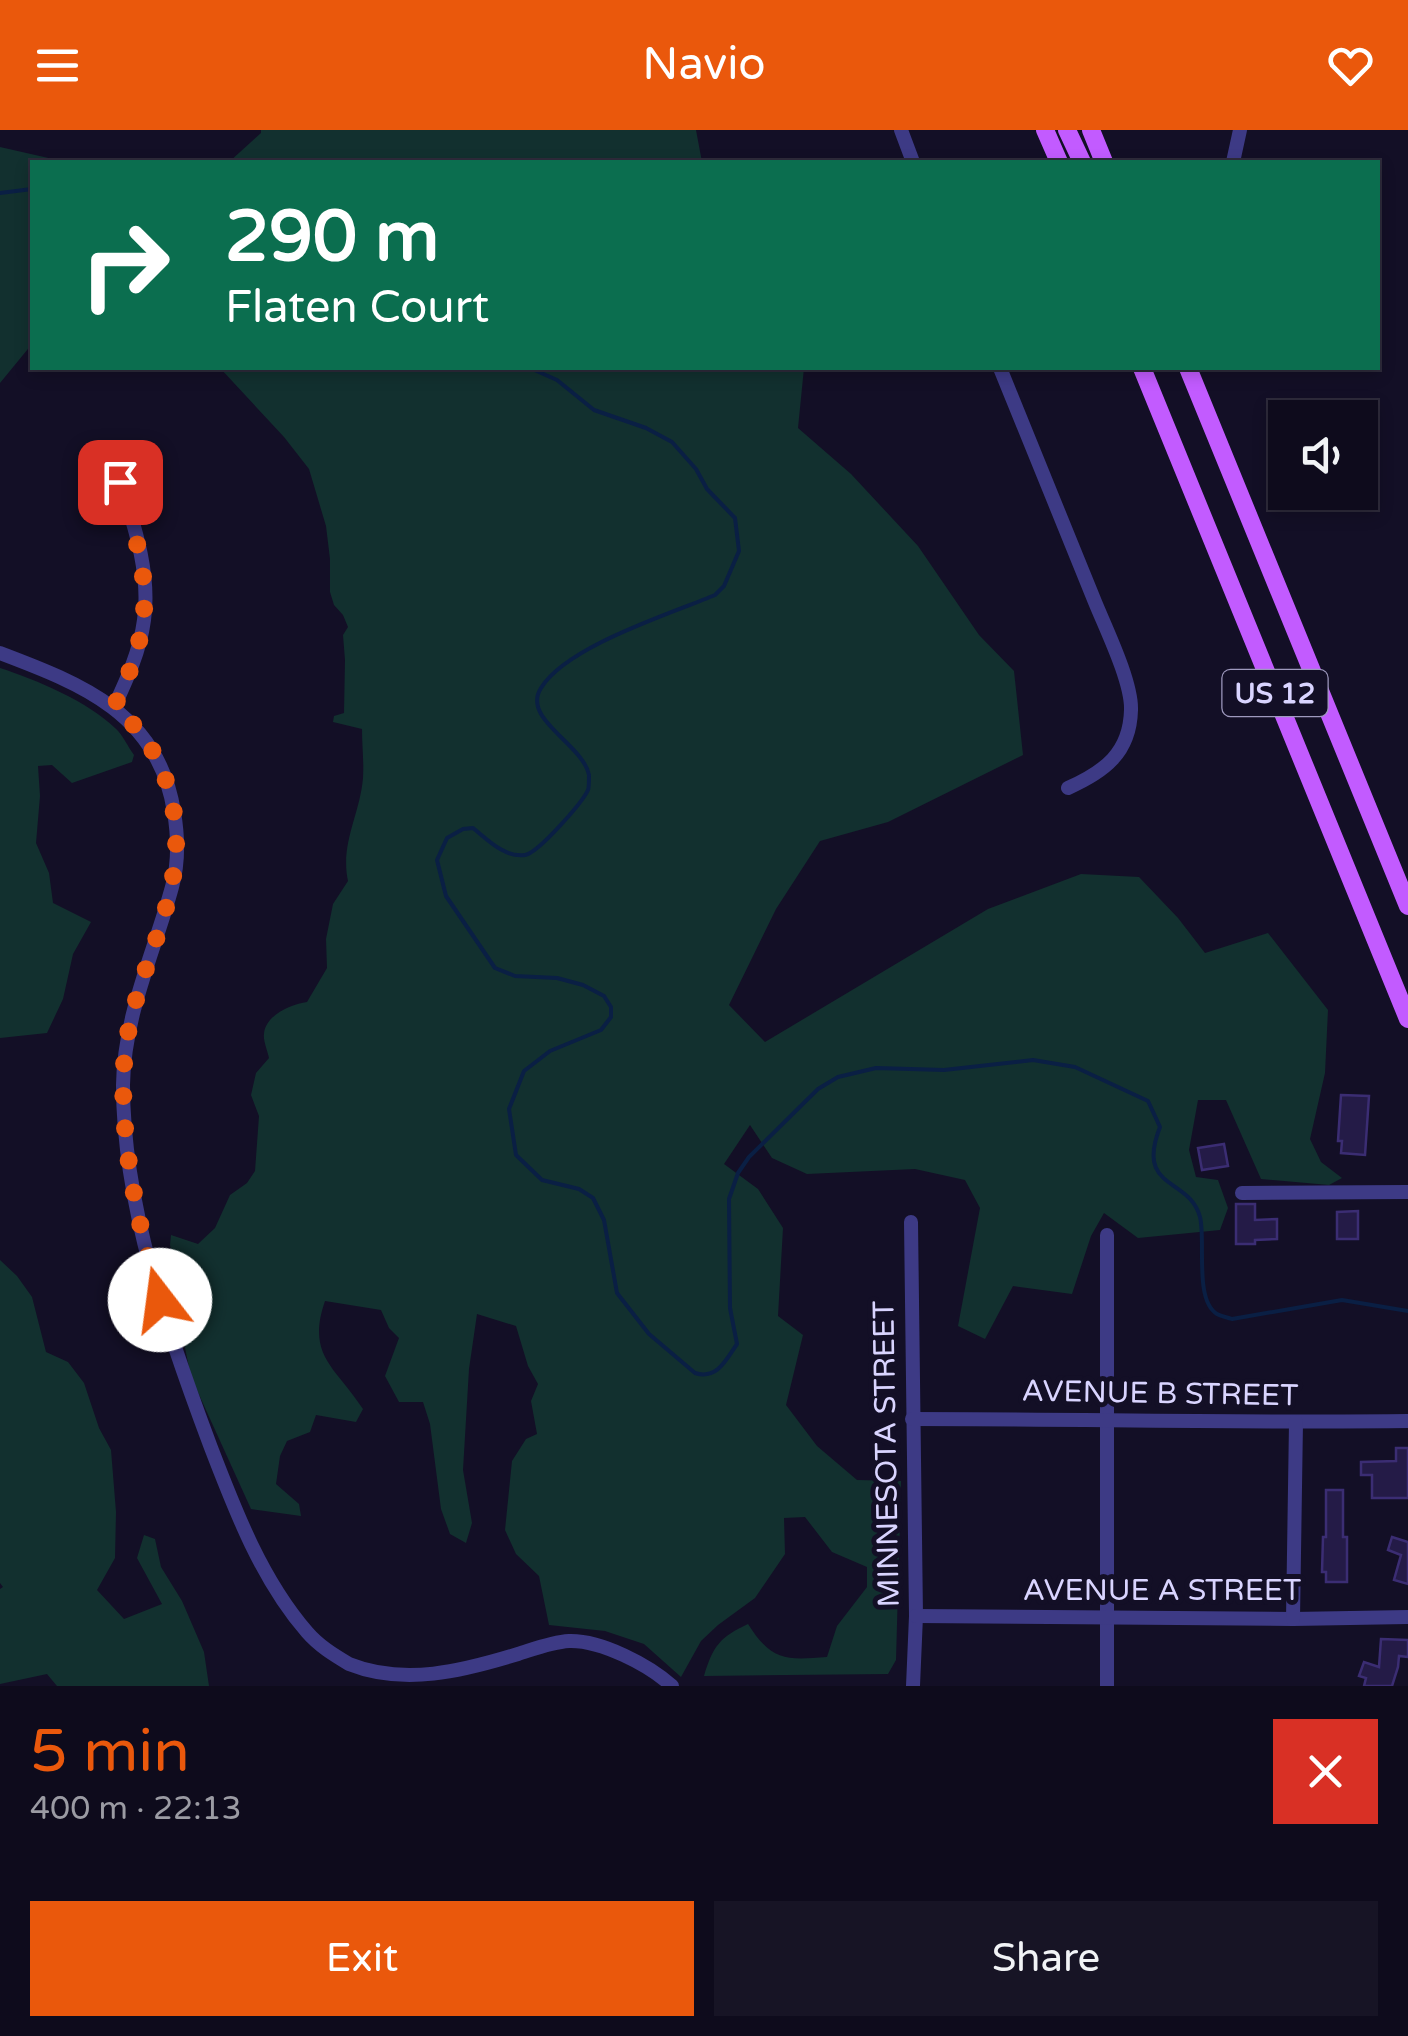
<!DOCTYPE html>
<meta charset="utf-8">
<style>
:root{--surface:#0e0b1c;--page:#171425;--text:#f1f3f6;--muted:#9b9ba3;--line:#2e2b3b;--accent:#ea580c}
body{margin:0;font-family:"Varela Round",sans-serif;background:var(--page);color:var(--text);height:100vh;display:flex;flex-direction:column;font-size:38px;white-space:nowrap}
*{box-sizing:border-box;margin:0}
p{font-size:32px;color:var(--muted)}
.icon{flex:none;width:55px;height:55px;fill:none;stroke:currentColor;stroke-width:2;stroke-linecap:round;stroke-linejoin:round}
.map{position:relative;height:1556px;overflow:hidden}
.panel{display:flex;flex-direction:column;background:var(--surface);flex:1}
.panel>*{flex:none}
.banner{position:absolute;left:30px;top:30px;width:1350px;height:210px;border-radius:0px;box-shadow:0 5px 15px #0003,0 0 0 2px var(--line);background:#0b6e4f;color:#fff;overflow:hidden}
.buttons{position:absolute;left:1268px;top:270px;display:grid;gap:20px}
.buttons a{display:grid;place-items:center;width:110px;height:110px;border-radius:0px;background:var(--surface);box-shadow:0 5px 15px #0003,0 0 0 2px var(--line);font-size:50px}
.pin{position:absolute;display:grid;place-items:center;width:85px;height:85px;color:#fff;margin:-42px;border-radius:20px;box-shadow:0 5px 15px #0006}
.me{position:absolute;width:110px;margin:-55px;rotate:345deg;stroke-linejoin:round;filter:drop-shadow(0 0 8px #0008)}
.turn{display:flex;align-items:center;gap:35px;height:210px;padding:0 30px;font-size:45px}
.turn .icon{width:130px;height:130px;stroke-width:2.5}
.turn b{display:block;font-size:70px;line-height:85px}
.round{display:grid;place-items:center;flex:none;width:105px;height:105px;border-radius:0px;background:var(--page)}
.head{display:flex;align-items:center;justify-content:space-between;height:170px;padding:0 30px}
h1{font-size:60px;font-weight:600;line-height:75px;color:var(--accent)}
.cta{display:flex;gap:20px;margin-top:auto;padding:20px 30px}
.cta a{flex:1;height:115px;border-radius:0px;background:var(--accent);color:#fff;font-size:40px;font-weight:600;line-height:115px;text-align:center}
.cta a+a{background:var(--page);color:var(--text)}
header{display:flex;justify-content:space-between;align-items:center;height:130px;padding:0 30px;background:var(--accent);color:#fff;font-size:45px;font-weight:600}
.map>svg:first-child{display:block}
</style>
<header><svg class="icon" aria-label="menu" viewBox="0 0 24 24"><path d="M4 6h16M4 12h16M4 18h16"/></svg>Navio<svg class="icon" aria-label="heart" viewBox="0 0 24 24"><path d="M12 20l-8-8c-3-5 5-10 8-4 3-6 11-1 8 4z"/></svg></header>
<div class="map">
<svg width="1408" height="1556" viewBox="0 0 1408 1556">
<rect width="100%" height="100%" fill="#130f26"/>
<g fill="#12302f">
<path d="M261 0H696L702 32H229L261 3Z"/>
<path d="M0 17 66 32H32V214L0 253Z"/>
<path d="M220 238H804L798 298 851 344 918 416 979 505 1014 541 1023 625 888 692 820 711 776 779 729 875 765 912 988 779 1081 744 1139 747 1178 788 1205 823 1268 803 1328 880 1325 943 1310 1009 1321 1032 1342 1048 1329 1055 1261 1049 1226 970H1198L1189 1020 1196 1047 1218 1050 1228 1078 1220 1100 1138 1108 1104 1083 1091 1106 1072 1164 1013 1156 985 1209 958 1196 980 1078 965 1050 915 1039 807 1044 772 1028 750 995 724 1034 758 1059 783 1098 778 1186 803 1205 786 1275 817 1316 857 1350 901 1351 896 1530 888 1544 704 1546C713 1516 720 1507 748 1494 772 1532 787 1530 827 1527L837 1496 867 1457V1437L832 1422 805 1387 784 1388 785 1424 755 1468 718 1495 701 1511 681 1547 644 1514 605 1501 549 1495 539 1446 516 1424 505 1400 512 1331 526 1309 537 1304 531 1271 538 1254 528 1236 516 1196 477 1184 469 1239 463 1340 472 1393 466 1413 450 1404 441 1379 430 1294 423 1272H399L385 1246 399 1208 389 1198 381 1180 325 1171C306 1226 336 1237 363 1279L356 1292 316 1285 310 1302 287 1311 280 1326 276 1354 299 1374 301 1386 251 1379 191 1247 174 1164 177 1147 170 1115 171 1105 198 1114 215 1098 230 1065 247 1053 255 1041 259 986 251 965 256 943 269 928C268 922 263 911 264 904 265 885 292 874 307 872L327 838 326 809 333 774 348 751C340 714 360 684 363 648 364 632 362 615 362 599L333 592 334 586 344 583 345 530 343 505 348 497 343 485 334 475 330 462V429L326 396 309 339 284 307Z"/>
<path d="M0 538C37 550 87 571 115 598 123 605 128 617 134 625L132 632 72 653 52 635 38 636 40 666 36 713 49 743 53 773 91 792 73 824 63 869 47 903 0 908Z"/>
<path d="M0 1130 17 1146 32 1167 46 1222 68 1232 84 1253 99 1298 111 1320 116 1382 115 1428 97 1460 124 1489 162 1474 137 1428 144 1405 155 1409 161 1437 182 1471 204 1522 209 1556H57L47 1544 0 1554V1459L3 1457 0 1453Z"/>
</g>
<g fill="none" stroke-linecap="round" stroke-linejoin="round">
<g stroke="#0a1f44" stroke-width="4">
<path d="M0 63 32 59"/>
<path d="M530 238 557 250 594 280 646 298 672 312 696 339 707 359 735 388 739 421 724 456 715 465C670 484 567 516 541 558 521 589 583 614 589 645 589 647 589 658 588 660 582 673 538 723 525 725 505 728 488 710 473 698L463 699 447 708 437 730 446 766 495 838 515 846 557 848 583 855 604 866 611 877V887L601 900 550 921 524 941 509 979 516 1025 542 1050 579 1059 593 1068 604 1090 617 1163 649 1204 695 1243C717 1250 726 1230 737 1214L730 1178 729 1069 738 1043 749 1027 818 959 838 947 876 938 944 940 1033 930 1075 937 1148 971 1160 997C1135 1061 1189 1046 1200 1087 1206 1111 1194 1170 1217 1184 1222 1187 1227 1187 1232 1189L1342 1170 1408 1181"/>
</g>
</g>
<g fill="#241b47" stroke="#3b2d73" stroke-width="2.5">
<path d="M1341 965 1369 966 1365 1025 1341 1023 1342 1011H1338Z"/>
<path d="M1224 1014 1228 1036 1202 1040 1198 1018Z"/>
<path d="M1236 1074H1255V1090L1277 1089V1109L1255 1110V1114H1236Z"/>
<path d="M1358 1081V1109H1337V1082Z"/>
<path d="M1396 1318H1408V1368H1372V1345H1361V1332L1396 1331Z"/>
<path d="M1326 1360H1343V1407H1347V1452H1326V1442H1322L1323 1407H1326Z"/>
<path d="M1392 1407 1408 1412V1454L1394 1450 1401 1425 1388 1420Z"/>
<path d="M1381 1509 1408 1510V1527L1399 1526 1398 1537 1392 1556H1364L1366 1548 1359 1546 1364 1532 1379 1537Z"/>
</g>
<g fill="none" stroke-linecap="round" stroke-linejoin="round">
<g stroke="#3d3a85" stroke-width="14">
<path d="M901 0 913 32"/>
<path d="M1233 32 1240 0"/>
<path d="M1000 238C1031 316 1063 394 1095 472 1106 499 1132 552 1131 580 1130 623 1104 642 1068 658"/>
<path d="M112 324C127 377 152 434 144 490 140 521 127 549 114 577"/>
<path d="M0 523C82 554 159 584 174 682 178 706 179 732 172 757 154 823 124 885 123 955 123 1076 168 1203 210 1315 235 1380 261 1449 307 1502 319 1516 334 1525 349 1534 404 1556 463 1541 518 1524 534 1519 552 1512 569 1511 601 1510 649 1535 672 1556"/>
<path d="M1242 1063 1408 1062"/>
<path d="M911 1092 916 1486 913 1556"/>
<path d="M1107 1105V1556"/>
<path d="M912 1289C1077 1289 1243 1293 1408 1291"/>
<path d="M916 1486 1293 1489 1408 1487"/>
<path d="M1293 1489 1296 1292"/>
</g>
<g stroke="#c25bff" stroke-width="18">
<path d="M1045 0 1059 32"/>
<path d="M1067 0 1082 32"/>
<path d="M1091 0 1104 32"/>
<path d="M1142 238 1408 889"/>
<path d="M1188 238 1408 776"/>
</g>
</g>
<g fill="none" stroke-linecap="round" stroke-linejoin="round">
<path stroke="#ea580c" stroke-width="18" stroke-dasharray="0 32.4" d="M120 352C148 448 159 484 114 577 141 598 158 624 168 657 198 757 136 827 125 923 117 1000 138 1096 160 1170"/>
</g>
<g text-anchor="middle" stroke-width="10" stroke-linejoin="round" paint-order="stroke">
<rect fill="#130f26" stroke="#9e99be" stroke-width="2.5" x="1222.5" y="540" width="105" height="46" rx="8"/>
<g font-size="28" font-weight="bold" fill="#d9d4ff">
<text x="1275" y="573">US 12</text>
</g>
<g font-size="30" fill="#d9d4ff" stroke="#130f26">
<text transform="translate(1160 1263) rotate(1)" y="10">AVENUE B STREET</text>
<text transform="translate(886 1324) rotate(-91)" y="10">MINNESOTA STREET</text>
<text x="1162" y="1470">AVENUE A STREET</text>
</g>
</g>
</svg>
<div class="buttons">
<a><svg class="icon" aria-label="sound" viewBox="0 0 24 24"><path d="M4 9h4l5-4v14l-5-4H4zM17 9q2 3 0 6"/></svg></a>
</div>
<div class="pin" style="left:120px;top:352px;background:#d93025"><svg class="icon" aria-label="arrive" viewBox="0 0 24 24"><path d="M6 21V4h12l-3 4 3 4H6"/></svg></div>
<svg class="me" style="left:160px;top:1170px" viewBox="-20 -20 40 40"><circle r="19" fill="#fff"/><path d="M0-13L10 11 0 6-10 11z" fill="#ea580c"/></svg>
<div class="banner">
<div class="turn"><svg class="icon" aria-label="right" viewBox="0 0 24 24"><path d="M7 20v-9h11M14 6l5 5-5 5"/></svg><div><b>290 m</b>Flaten Court</div></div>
</div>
</div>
<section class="panel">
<div class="head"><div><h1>5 min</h1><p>400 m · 22:13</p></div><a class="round" style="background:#d93025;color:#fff"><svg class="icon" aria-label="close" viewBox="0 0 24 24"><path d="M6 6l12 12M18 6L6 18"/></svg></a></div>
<div class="cta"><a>Exit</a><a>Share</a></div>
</section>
